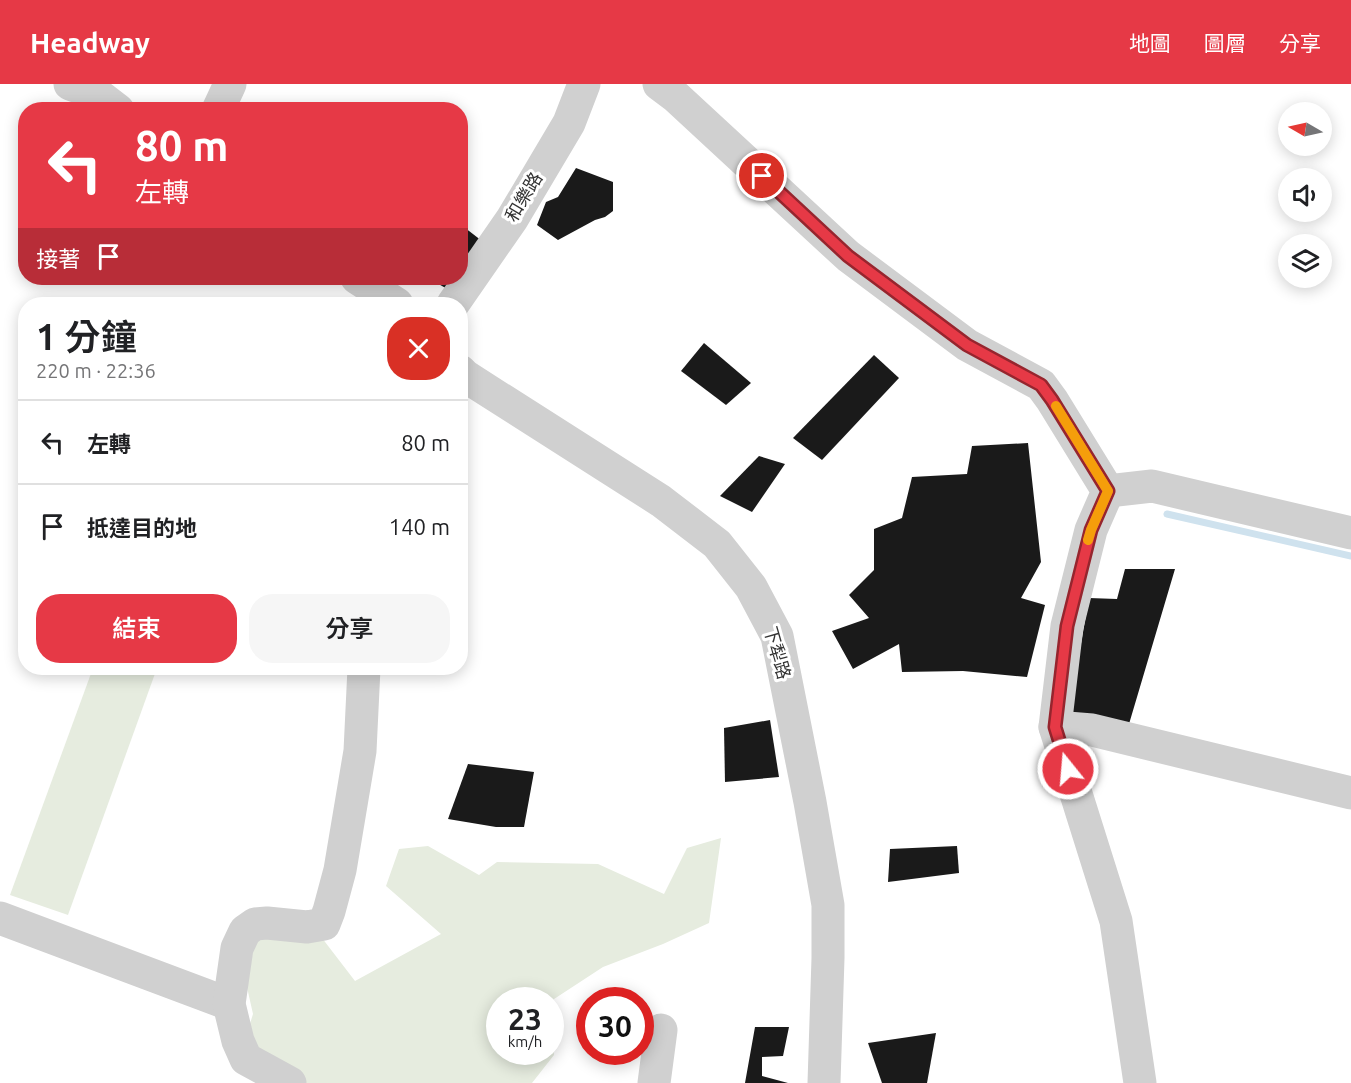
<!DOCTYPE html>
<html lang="zh-TW">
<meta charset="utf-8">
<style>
:root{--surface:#fff;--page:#f6f6f6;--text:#202124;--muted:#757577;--line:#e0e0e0;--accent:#e63946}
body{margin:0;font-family:Ubuntu,"Noto Sans TC",sans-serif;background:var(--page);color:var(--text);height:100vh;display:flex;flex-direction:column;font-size:22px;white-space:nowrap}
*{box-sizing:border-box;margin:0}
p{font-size:20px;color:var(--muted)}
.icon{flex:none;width:33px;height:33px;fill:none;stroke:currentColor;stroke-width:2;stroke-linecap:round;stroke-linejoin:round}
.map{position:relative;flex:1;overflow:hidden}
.drawer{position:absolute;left:18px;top:213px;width:450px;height:378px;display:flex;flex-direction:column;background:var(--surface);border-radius:24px;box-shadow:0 3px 15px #0003}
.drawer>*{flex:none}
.guide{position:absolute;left:18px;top:18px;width:450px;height:183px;border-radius:24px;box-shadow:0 3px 15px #0003;background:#e63946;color:#fff;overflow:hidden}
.needle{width:39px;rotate:279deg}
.fabs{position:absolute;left:1278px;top:18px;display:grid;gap:12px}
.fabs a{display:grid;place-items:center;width:54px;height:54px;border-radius:50%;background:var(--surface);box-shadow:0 3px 15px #0003;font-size:30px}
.speed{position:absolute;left:486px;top:903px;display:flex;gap:12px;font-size:30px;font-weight:700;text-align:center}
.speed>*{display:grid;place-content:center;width:78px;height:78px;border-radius:50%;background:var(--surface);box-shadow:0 3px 15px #0003;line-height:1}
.speed small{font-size:15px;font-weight:400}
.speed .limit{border:9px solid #d22;background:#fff;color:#111}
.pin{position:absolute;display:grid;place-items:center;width:51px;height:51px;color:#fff;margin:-26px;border:3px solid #fff;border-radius:50%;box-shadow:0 2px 6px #0007}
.me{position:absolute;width:66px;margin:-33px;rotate:343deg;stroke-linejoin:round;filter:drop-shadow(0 0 4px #0008)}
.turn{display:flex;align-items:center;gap:21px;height:126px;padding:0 18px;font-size:27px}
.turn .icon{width:78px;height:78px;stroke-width:2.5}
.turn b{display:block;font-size:42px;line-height:51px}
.then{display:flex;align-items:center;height:57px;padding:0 18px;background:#0003;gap:12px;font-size:22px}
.round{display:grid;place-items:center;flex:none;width:63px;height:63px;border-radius:24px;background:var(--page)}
.overview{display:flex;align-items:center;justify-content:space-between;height:102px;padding:0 18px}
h1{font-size:36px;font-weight:600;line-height:45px}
.button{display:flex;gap:12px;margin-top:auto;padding:12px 18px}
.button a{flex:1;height:69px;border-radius:24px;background:var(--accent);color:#fff;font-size:24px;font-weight:600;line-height:69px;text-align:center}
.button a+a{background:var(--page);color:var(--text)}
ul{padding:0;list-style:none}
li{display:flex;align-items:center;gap:18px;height:84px;padding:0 18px;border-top:2px solid var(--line)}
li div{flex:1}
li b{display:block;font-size:22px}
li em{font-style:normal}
header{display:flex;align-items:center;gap:36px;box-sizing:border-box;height:84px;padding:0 30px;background:var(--accent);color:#fff}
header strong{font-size:28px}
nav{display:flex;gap:33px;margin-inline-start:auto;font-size:21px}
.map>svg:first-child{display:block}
</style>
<header>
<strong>Headway</strong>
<nav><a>地圖</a><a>圖層</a><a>分享</a></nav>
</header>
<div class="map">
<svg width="1351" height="999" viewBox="0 0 1351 999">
<rect width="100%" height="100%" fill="#fff"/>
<g fill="#e6ecdf">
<path d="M93 584H157L68 831 10 811Z"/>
<path d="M721 754 709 839 663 860 603 883 551 917 500 916V968H550L551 929 554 971 532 999H256L243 962 253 930 242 881 250 849 322 854 355 897 441 850 386 802 399 765 428 762 479 791 497 778 598 780 664 810 687 764Z"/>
</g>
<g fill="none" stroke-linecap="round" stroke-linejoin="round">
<path stroke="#cfe2ee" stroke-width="7" d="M1167 430 1351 472"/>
</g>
<g fill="#1a1a1a">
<path d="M576 84 613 98V127L605 133 595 136 558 156 537 141 546 118 558 113Z"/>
<path d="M460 140 482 157 460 189Z"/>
<path d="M428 194H457L449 206Z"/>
<path d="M704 259 751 299 726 321 681 287Z"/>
<path d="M874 271 899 294 822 376 793 354Z"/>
<path d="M1028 359 1041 478 1021 514 1045 521 1027 593 963 587 902 588 899 560 853 585 832 547 869 534 849 511 874 486V445L902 434 912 393 967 390 972 362Z"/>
<path d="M759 372 785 380 752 428 720 412Z"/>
<path d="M1125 485H1175L1129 640 1068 634 1089 514 1117 515Z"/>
<path d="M770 636 779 693 725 698 724 644Z"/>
<path d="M468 680 534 688 524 743H496L448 735Z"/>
<path d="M957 762 959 789 888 798 890 765Z"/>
<path d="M755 943H789L783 972 762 973V992L788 999H745Z"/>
<path d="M936 949 927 999H882L868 959Z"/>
</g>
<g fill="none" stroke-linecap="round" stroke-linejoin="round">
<g stroke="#d0d0d0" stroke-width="33">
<path d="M70 0 97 10 118 26"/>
<path d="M659 0 675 12 848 172 967 261 1041 301 1052 316 1108 407 1091 446 1067 542 1055 643 1116 837 1140 999"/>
<path d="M218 26 230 0"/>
<path d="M357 194 397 220"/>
<path d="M453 220 512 135 569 39 584 0"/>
<path d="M460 287 465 292 661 417 717 460 751 503 777 552 810 718 828 821V874L824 999"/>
<path d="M1108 407 1152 402 1351 449"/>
<path d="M1055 643 1092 646 1351 709"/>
<path d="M0 834 229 920"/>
<path d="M290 999 246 975 238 957 229 920 237 864 245 847 255 840 267 839 307 843 324 840 329 827 340 786 360 667 364 584"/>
<path d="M654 999 661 946"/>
</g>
</g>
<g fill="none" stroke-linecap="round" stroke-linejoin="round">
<defs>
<path id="route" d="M762 92 848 172 967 261 1041 301 1052 316 1108 407 1091 446 1067 542 1055 643 1068 685"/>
</defs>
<use href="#route" stroke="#96252e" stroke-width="15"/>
<use href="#route" stroke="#e63946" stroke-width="10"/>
<path stroke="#f59e0b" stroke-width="10" d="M1056 322 1108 407 1091 446 1088 456"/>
</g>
<g text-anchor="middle" stroke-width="6" stroke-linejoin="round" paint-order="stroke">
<g font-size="18" fill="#333" stroke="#fff">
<text transform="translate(524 113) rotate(-59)" y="6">和樂路</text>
<text transform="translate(777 569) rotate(74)" y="6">下犁路</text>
</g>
</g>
</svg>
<div class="fabs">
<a><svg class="needle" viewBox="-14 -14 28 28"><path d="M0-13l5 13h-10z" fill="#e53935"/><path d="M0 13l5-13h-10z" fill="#757577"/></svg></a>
<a><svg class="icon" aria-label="sound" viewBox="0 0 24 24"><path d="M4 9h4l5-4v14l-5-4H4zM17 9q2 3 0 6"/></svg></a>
<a><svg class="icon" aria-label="layers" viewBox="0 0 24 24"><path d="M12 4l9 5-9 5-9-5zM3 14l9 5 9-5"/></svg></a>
</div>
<div class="speed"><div>23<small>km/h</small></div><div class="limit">30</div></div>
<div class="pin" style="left:762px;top:92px;background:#d93025"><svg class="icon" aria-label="arrive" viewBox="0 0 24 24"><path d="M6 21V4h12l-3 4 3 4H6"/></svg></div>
<svg class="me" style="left:1068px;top:685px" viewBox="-20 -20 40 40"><circle r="17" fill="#e63946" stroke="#fff" stroke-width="3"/><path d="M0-11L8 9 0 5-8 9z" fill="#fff"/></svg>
<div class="guide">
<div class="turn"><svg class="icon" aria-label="left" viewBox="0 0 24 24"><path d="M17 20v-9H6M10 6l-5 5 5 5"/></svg><div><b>80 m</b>左轉</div></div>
<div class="then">接著<svg class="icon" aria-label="arrive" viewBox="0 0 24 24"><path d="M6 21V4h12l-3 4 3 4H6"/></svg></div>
</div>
<section class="drawer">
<div class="overview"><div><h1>1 分鐘</h1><p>220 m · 22:36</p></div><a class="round" style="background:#d93025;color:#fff"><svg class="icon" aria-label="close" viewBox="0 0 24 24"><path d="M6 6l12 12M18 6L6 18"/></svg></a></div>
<ul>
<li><svg class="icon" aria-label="left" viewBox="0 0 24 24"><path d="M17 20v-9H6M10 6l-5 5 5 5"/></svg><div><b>左轉</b></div><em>80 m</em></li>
<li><svg class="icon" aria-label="arrive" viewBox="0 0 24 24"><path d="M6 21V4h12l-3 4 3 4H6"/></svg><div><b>抵達目的地</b></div><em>140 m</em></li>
</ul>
<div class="button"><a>結束</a><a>分享</a></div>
</section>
</div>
